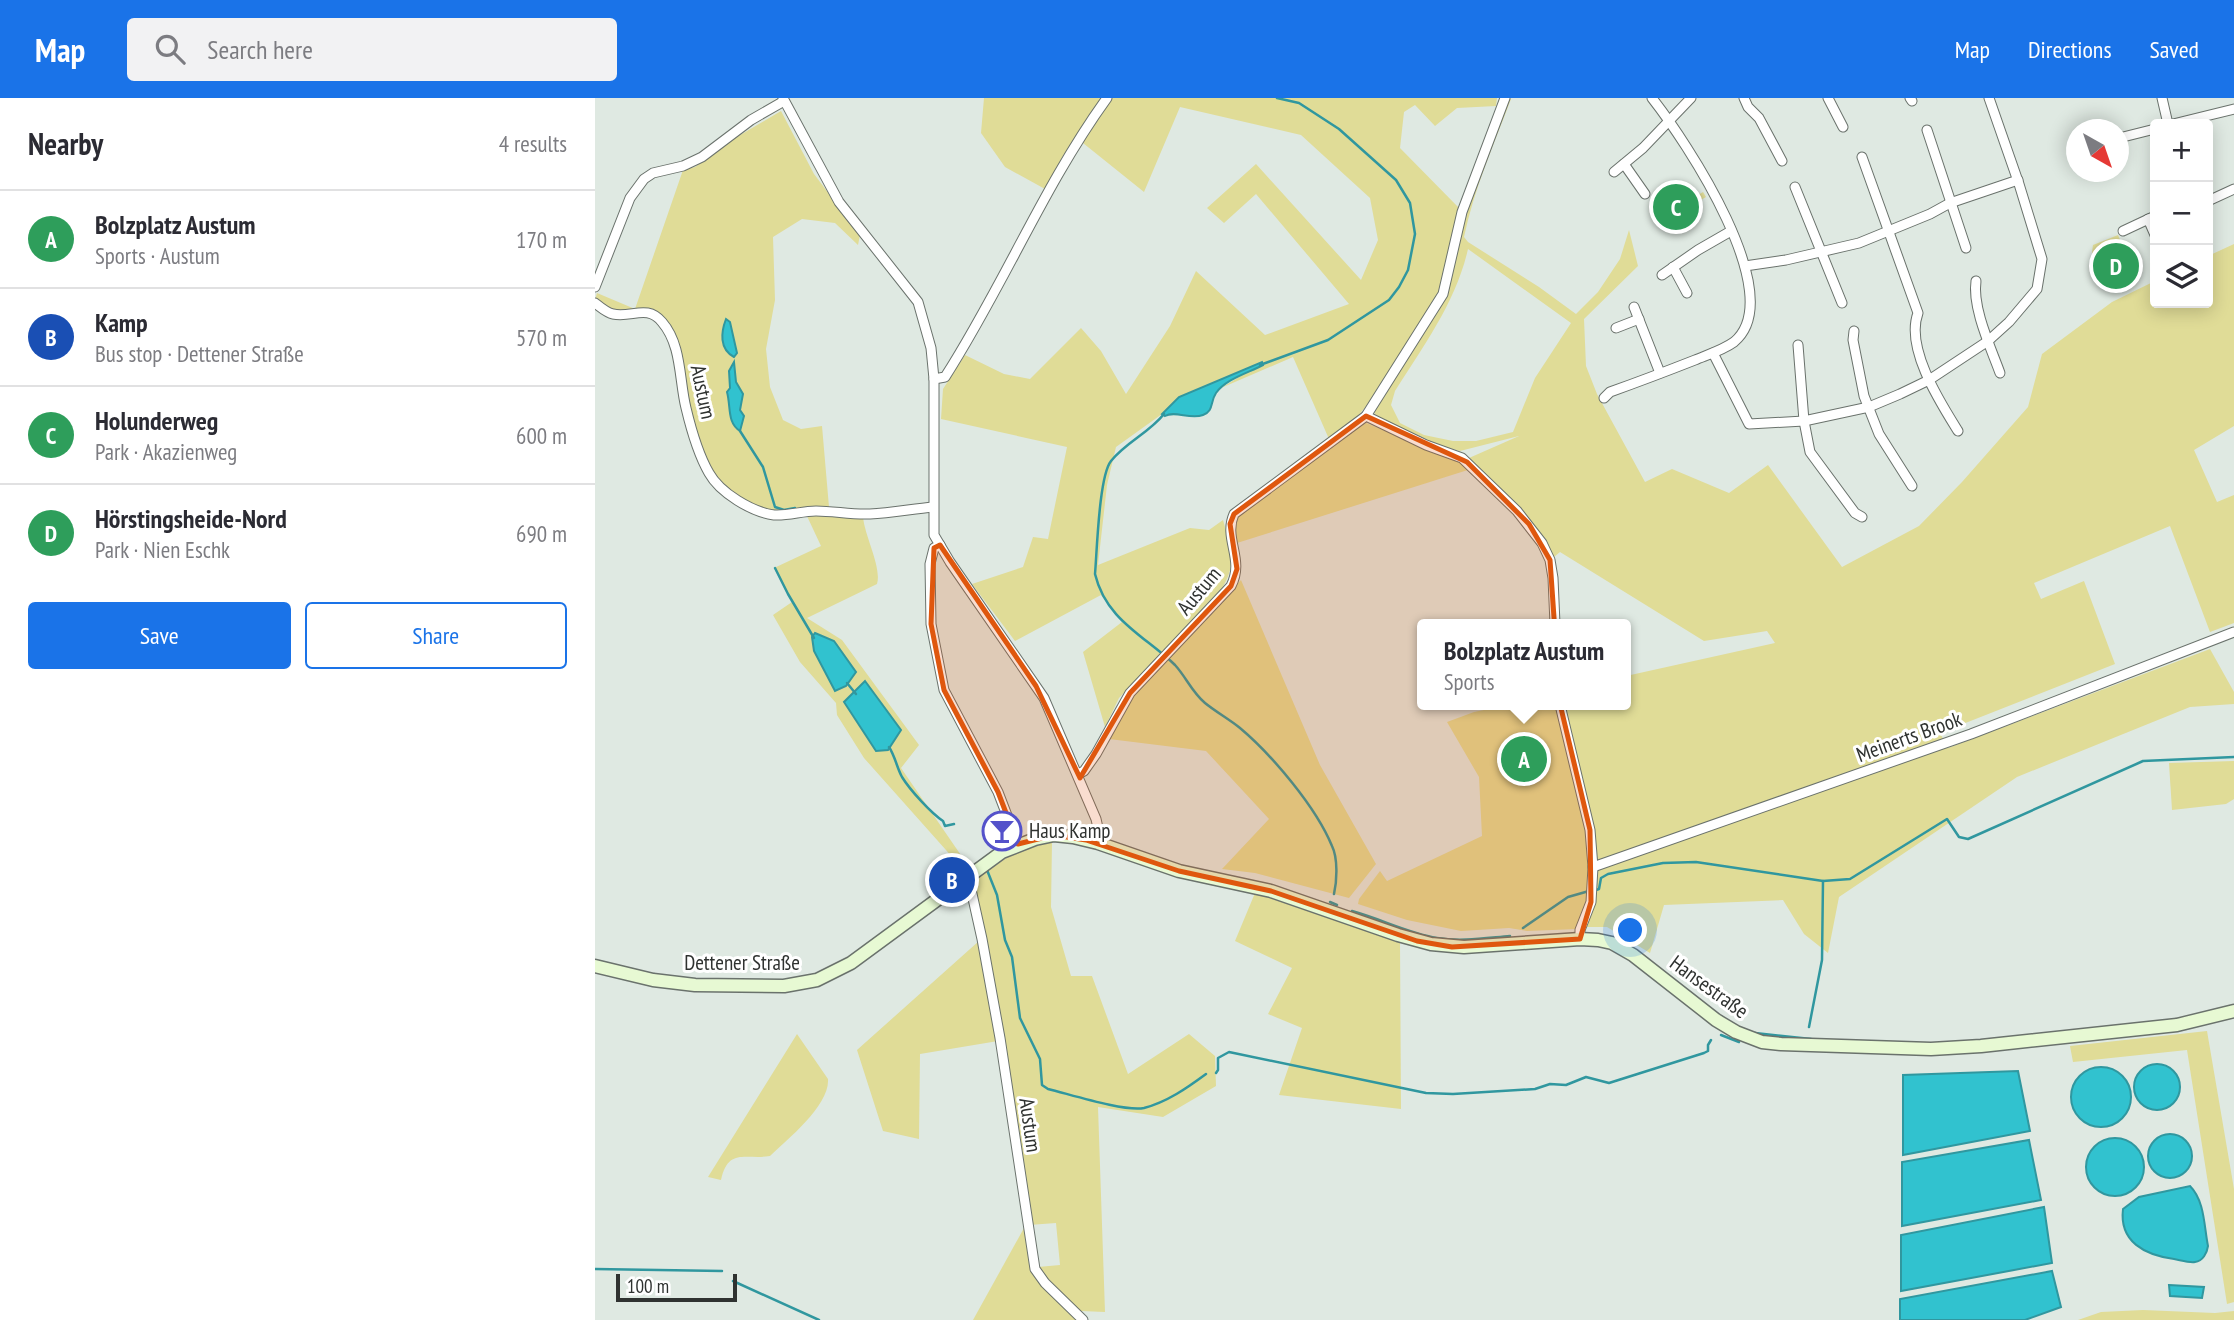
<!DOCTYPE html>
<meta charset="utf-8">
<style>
body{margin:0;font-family:"PT Sans Narrow",sans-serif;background:#f2f2f3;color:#2b2b33}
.controls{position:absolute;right:21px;top:21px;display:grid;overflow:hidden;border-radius:7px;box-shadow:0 4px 18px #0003}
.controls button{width:63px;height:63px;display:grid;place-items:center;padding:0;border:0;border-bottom:2px solid #e1e1e2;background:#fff;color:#2b2b33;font:35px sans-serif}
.compass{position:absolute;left:1471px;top:21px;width:63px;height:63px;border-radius:50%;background:#fff;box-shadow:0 4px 18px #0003;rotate:140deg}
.scale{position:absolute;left:21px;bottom:18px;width:121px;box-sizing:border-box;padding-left:7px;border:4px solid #2f3230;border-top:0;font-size:19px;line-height:24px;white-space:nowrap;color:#2f3230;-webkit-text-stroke:5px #fff;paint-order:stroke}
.you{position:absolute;left:1036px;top:833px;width:24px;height:24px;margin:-18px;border:5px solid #fff;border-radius:50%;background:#1a73e8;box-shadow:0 0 0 10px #1a73e833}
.badge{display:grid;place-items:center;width:46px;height:46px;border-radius:50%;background:#1a73e8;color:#fff;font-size:23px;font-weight:700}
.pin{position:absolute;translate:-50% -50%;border:4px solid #fff;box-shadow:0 2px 7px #0006}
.popup{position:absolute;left:822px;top:521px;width:214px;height:91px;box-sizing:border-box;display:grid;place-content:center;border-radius:7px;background:#fff;filter:drop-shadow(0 2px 5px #0005);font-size:23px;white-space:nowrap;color:#7c7c81}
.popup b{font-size:26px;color:#2b2b33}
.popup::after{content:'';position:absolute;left:50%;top:100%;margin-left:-14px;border:14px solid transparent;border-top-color:#fff}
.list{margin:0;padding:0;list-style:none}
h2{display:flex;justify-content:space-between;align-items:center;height:91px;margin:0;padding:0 28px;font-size:30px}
h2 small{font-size:23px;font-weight:400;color:#7c7c81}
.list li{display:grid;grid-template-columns:46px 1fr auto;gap:21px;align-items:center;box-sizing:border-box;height:98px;padding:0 28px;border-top:2px solid #e1e1e2}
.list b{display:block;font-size:26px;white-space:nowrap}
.list p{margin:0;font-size:23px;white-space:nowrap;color:#7c7c81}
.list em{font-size:23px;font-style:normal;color:#7c7c81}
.actions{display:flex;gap:14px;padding:21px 28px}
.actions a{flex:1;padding:16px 0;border:2px solid #1a73e8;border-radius:7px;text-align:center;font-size:24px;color:#1a73e8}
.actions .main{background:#1a73e8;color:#fff}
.icon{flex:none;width:38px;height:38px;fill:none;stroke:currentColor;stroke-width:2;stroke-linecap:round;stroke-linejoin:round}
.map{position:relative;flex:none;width:1639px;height:1222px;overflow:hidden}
header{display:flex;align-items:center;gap:42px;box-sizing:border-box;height:98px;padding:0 35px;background:#1a73e8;color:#fff}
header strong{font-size:33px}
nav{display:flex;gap:38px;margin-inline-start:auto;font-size:24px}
.search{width:490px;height:63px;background:#f2f2f3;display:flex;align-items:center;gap:18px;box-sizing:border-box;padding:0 24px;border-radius:7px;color:#7c7c81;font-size:26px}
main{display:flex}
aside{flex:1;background:#fff}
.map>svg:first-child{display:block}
.green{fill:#e0dc97;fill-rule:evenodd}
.water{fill:#31c2cf;stroke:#30979f;stroke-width:2}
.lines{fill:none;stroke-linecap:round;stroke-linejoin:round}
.stream{stroke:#30979f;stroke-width:2.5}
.street-casing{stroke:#6a726c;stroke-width:11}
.secondary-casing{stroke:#6a726c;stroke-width:15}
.street{stroke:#fff;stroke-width:9}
.secondary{stroke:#e7f9d3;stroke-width:12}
.marked{fill:#df570e;fill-opacity:0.2;stroke:#df570e;stroke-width:5;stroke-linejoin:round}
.labels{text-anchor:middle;stroke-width:6;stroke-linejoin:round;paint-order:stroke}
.street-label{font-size:21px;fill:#2f3230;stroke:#fff}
.poi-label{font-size:21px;fill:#2f3230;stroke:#fff;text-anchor:start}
</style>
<header>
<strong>Map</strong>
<div class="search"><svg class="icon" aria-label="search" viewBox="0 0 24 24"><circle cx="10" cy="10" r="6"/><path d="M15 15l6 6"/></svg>Search here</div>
<nav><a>Map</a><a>Directions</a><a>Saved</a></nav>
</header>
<main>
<aside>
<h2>Nearby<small>4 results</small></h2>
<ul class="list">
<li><span class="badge" style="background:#2e9e5b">A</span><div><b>Bolzplatz Austum</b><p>Sports · Austum</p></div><em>170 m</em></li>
<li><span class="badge" style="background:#1a4fb4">B</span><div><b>Kamp</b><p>Bus stop · Dettener Straße</p></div><em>570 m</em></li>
<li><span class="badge" style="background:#2e9e5b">C</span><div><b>Holunderweg</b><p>Park · Akazienweg</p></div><em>600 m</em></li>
<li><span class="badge" style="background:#2e9e5b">D</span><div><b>Hörstingsheide-Nord</b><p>Park · Nien Eschk</p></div><em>690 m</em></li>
</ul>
<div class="actions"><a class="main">Save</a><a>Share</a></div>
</aside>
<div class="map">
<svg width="1639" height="1222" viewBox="0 0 1639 1222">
<rect width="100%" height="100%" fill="#dfe9e2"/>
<g class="green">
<path d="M389,0H902L901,8L862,10L840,28L820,7L809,14L805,50L864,110L844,195L772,307L763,318L734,341L698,259L626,290L667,265L584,299L567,316L521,349L512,387L503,467L595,430L614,432L628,422C636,451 643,465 626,492L524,600L510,629L488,554L527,524L506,497L420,543L377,486L428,469L438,439L453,441L472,349L346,321L348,291L370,257L409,276L435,281L486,230L506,253L531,296L575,228L601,173L670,237L754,206L661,96L629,125L612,110L661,66L766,182L783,142L775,100L706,37L585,9L549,94L483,41L473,59L469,56L450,91L410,69L386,35Z"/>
<path d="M913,0L916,1C899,46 879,91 869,139L873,144L944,189L981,216L1003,194L1025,161L1034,132L1043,168L989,221L991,268L1002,296L1050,384L1077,371L1134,395L1173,367L1247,469L1324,428L1367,384L1433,309L1447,256L1517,204L1560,183V205H1613V158L1639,146V328L1599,352L1622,404L1639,397V525L1615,534L1575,428L1439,485L1446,501L1489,483L1520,566L1345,635L1353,650L1615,551L1639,594V606L1595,609L1422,679L1244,799L1233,855L1209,836L1188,802L1069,807L1055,855L1012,829H989L1001,770L968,607H1030L1031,578L1180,545L1172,533L1109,543L965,454L959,459C937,416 907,394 874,360L924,338L865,353L846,348L781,318L778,312L852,198L870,119ZM873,151L976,225L940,280L918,334L881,343H858L829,337L805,325L796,307L800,293C829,247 861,204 873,151Z"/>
<polygon points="186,13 219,76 265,137 263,147 240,125 207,121 178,139 180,202 171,251 175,289 188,322 206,331 227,328 234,409 180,414 162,411 144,401 117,375 98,327 69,222 18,213 0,202 2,195 40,211 88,72 100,69 135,43"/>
<polygon points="1108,94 1111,99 1071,122 1063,112 1084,99 1088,106"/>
<polygon points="1523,137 1543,183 1522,194 1515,191 1497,154 1498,147"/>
<polygon points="769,324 865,364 876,371 642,445 637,426 642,417"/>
<path d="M211,416L268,419C270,439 287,470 282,486L212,520L247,542L324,647L306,670L372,766L367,770L269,660L242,617L241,605L205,564L178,517L197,504L179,470L226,448Z"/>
<polygon points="646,482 725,667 781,766 754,800 660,775 627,771 674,721 611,653 514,641 531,605"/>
<polygon points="913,607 961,607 993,732 995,769 994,804 983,831 932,833 914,830 866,833 812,822 763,806 764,801 785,773 792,783 887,738 884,679 852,624 879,614"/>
<polygon points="1639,663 1639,701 1631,706 1577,712 1574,665"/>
<polygon points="457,744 456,809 476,878 497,878 533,976 594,936 620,958 621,988 568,1019 503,1009 510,1214 486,1213 448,1178 443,1169 465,1167 461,1125 434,1127 390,842 379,782 420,754"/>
<polygon points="660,795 805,844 806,1011 684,997 707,930 673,916 697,870 640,843"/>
<polygon points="384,843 403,943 325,956 324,1041 288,1033 262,952"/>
<polygon points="1612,933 1639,1091 1639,1204 1632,1206 1592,952 1478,964 1475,948"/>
<path d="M202,936L233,981C235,1007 193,1041 175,1058C151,1062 133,1049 126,1082L113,1079Z"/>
<polygon points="429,1130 438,1171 485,1222 378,1222"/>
<polygon points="1548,1212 1620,1215 1639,1213 1639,1222 1483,1222 1506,1214"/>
</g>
<g class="water">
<path d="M131,221L135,224L142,255L139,259C124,251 126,234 131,221Z"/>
<path d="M139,264L141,284L148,296L145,312L149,318L145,333C132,325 136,309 132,294L135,290L134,273Z"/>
<path d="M667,264L668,267C653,275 631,281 621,295C615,304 619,313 608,317C595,322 580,312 570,318L567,316L584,299Z"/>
<polygon points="220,535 239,543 261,574 251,588 240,593 219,553 217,539"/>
<polygon points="270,583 306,632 293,652 281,653 249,604"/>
<circle cx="1562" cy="989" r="23"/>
<circle cx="1506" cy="999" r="30"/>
<polygon points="1423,973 1435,1033 1308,1057 1308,977"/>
<circle cx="1575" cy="1058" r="22"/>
<circle cx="1520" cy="1069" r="29"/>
<polygon points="1434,1042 1446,1102 1307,1128 1307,1064"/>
<path d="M1595,1088C1610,1103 1609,1129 1613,1148C1612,1155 1608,1163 1600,1164C1594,1165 1585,1162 1579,1161C1550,1157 1524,1144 1528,1111L1544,1099Z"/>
<polygon points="1449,1109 1457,1165 1306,1193 1306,1137"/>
<polygon points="1457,1173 1466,1209 1430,1222 1305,1222 1305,1201"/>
<polygon points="1574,1187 1609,1189 1607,1200 1575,1198"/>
</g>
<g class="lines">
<g class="stream">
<polyline points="665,267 733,242 794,202 804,189 813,172 820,136 815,105 801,82 744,31 704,5 682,0"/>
<path d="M569,316C554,335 531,344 516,363C504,378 502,453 500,476C511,522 550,538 580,567C591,579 597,594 610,605C621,614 634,621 645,630C677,657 721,709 737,748C743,760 742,783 739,796"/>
<polyline points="145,333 168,369 180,409 189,412 200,410"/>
<polyline points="180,470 193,496 219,540"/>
<polyline points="252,585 261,596"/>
<path d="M294,649C300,658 302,670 307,679C315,692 336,715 348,723L350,728L359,726"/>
<path d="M392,772L402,797L410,842L417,859L425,920L445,961L447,987L453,991C474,996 530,1014 549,1010C572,1004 592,990 611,976"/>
<polyline points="1001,792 1004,791 1006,780 1013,776 1068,765 1101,764 1228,783 1255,781 1352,721 1364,739 1373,741 1548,663 1639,659"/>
<polyline points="735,804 742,807"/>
<path d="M757,813C786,821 813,835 842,840C866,844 891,840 915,838"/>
<polyline points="928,830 973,799 994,793"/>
<polyline points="1214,929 1227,862 1228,783"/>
<polyline points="1160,935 1216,941"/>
<polyline points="1126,937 1144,944"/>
<polyline points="621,975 623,972 623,960 634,954 831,995 858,996 940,991 955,986 971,987 991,979 1014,985 1109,955 1113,953 1113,947 1116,942"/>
<polyline points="0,1171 127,1173"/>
<polyline points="138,1183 224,1222"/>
</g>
<defs>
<g id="street">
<polyline points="188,0 244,104 323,204 336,250 339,281 339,437 355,464 449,600 501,721 505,739 503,745"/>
<polyline points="1149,0 1153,9 1164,20 1187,63"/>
<polyline points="1233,0 1248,29"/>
<polyline points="1315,0 1317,3"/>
<polyline points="1567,0 1573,26"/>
<polyline points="1578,26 1639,11"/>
<polyline points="1332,32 1371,150"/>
<polyline points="1524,40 1560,31"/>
<path d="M1267,59L1323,215C1310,250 1345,304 1363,333"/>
<polyline points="1029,66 1050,96"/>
<polyline points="1019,74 1048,50 1096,0"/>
<polyline points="1200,89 1247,205"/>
<polyline points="1613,103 1639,91"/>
<polyline points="1553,121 1560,137"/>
<polyline points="1528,133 1560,118"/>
<polyline points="1150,168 1191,162 1264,145 1335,116 1355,105 1423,82"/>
<polyline points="1078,169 1092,195"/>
<polyline points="1067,177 1103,152 1136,133"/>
<path d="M1381,183C1377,210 1396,250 1405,275"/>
<polyline points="0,189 35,100 49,81 58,75 88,68 107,59 156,22 189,3"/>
<path d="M0,205C5,209 12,215 18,216C37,220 52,206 67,224C87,247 84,282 91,310C96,331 103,356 114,375C125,395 157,414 179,417C193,418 207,413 221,413C239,413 257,417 275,416C296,415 317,411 338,409"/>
<polyline points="1039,209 1065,275"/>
<polyline points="1021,230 1044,221"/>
<polyline points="1259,233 1258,242 1269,298 1284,336 1317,388"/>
<polyline points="1203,247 1209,323 1215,354 1260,415 1267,419"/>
<polyline points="1118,255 1154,326 1209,323 1274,309 1305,296 1334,282 1393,243 1414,224 1442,191 1447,161 1424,86 1394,0"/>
<path d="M339,281L350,279C408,189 449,87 512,0"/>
<path d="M1009,300L1015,294C1043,284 1072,273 1100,262C1112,257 1128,252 1139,244C1195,198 1090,42 1057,0"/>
<polyline points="771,318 831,347 867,360 922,413 947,445 955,462 958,480 960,526"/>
<polyline points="345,447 339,450 335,466 336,526 349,592 403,694 423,746"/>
<polyline points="965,607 995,732 998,769 996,804 985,832 985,841"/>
<path d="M483,676L489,673L501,656L535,595L636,488C650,461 628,441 639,416L771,318L848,196L867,114L910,0"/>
<polyline points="998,769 1376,636 1639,534"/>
<polyline points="373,778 387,841 405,940 440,1171 450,1185 488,1222"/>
</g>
<polyline id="secondary" points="0,868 58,882 100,887 189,888 222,882 256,865 407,754 440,741 459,737 478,739 503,745 584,773 676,793 803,837 836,846 869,849 985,841 1003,842 1017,845 1038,857 1121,922 1141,934 1167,944 1186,946 1336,951 1386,948 1582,927 1639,913"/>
</defs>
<use href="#street" class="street-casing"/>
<use href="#secondary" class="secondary-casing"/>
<use href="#street" class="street"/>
<use href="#secondary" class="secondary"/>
</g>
<path class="marked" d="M771,318L872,364L934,426L955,462L965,606L995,732L996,804L985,841L857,849L822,843L676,793L584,773L491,742L459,737L423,746L403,694L349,592L336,526L339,450L345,447L441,588L485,680L535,595L636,488L642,471L635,426L639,416Z"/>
<defs>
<symbol id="bar-ring" viewBox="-11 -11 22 22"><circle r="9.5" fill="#fff" stroke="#5452ca" stroke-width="1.5"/><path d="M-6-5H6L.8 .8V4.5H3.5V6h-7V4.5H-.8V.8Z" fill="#5452ca"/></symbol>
</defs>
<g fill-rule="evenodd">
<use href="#bar-ring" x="385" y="711" width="44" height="44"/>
</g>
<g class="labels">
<g class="street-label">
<text transform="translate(108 294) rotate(78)" y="7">Austum</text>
<text transform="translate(604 493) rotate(-50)" y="7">Austum</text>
<text transform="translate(1314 639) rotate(-20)" y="7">Meinerts Brook</text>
<text x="147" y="872">Dettener Straße</text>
<text transform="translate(1114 889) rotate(36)" y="7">Hansestraße</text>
<text transform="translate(435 1027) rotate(82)" y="7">Austum</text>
</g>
<g class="poi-label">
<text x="434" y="740">Haus Kamp</text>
</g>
</g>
</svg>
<div class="controls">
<button>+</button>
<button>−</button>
<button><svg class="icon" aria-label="layers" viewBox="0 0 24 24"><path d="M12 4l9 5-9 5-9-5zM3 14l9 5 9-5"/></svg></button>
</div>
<svg class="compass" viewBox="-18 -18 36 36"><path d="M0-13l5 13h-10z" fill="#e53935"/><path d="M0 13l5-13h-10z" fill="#7c7c81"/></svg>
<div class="scale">100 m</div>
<div class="you"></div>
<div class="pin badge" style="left:929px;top:661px;background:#2e9e5b">A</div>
<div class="popup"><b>Bolzplatz Austum</b>Sports</div>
<div class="pin badge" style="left:357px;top:782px;background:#1a4fb4">B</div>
<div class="pin badge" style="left:1081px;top:109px;background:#2e9e5b">C</div>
<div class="pin badge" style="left:1521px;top:168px;background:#2e9e5b">D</div>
</div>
</main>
